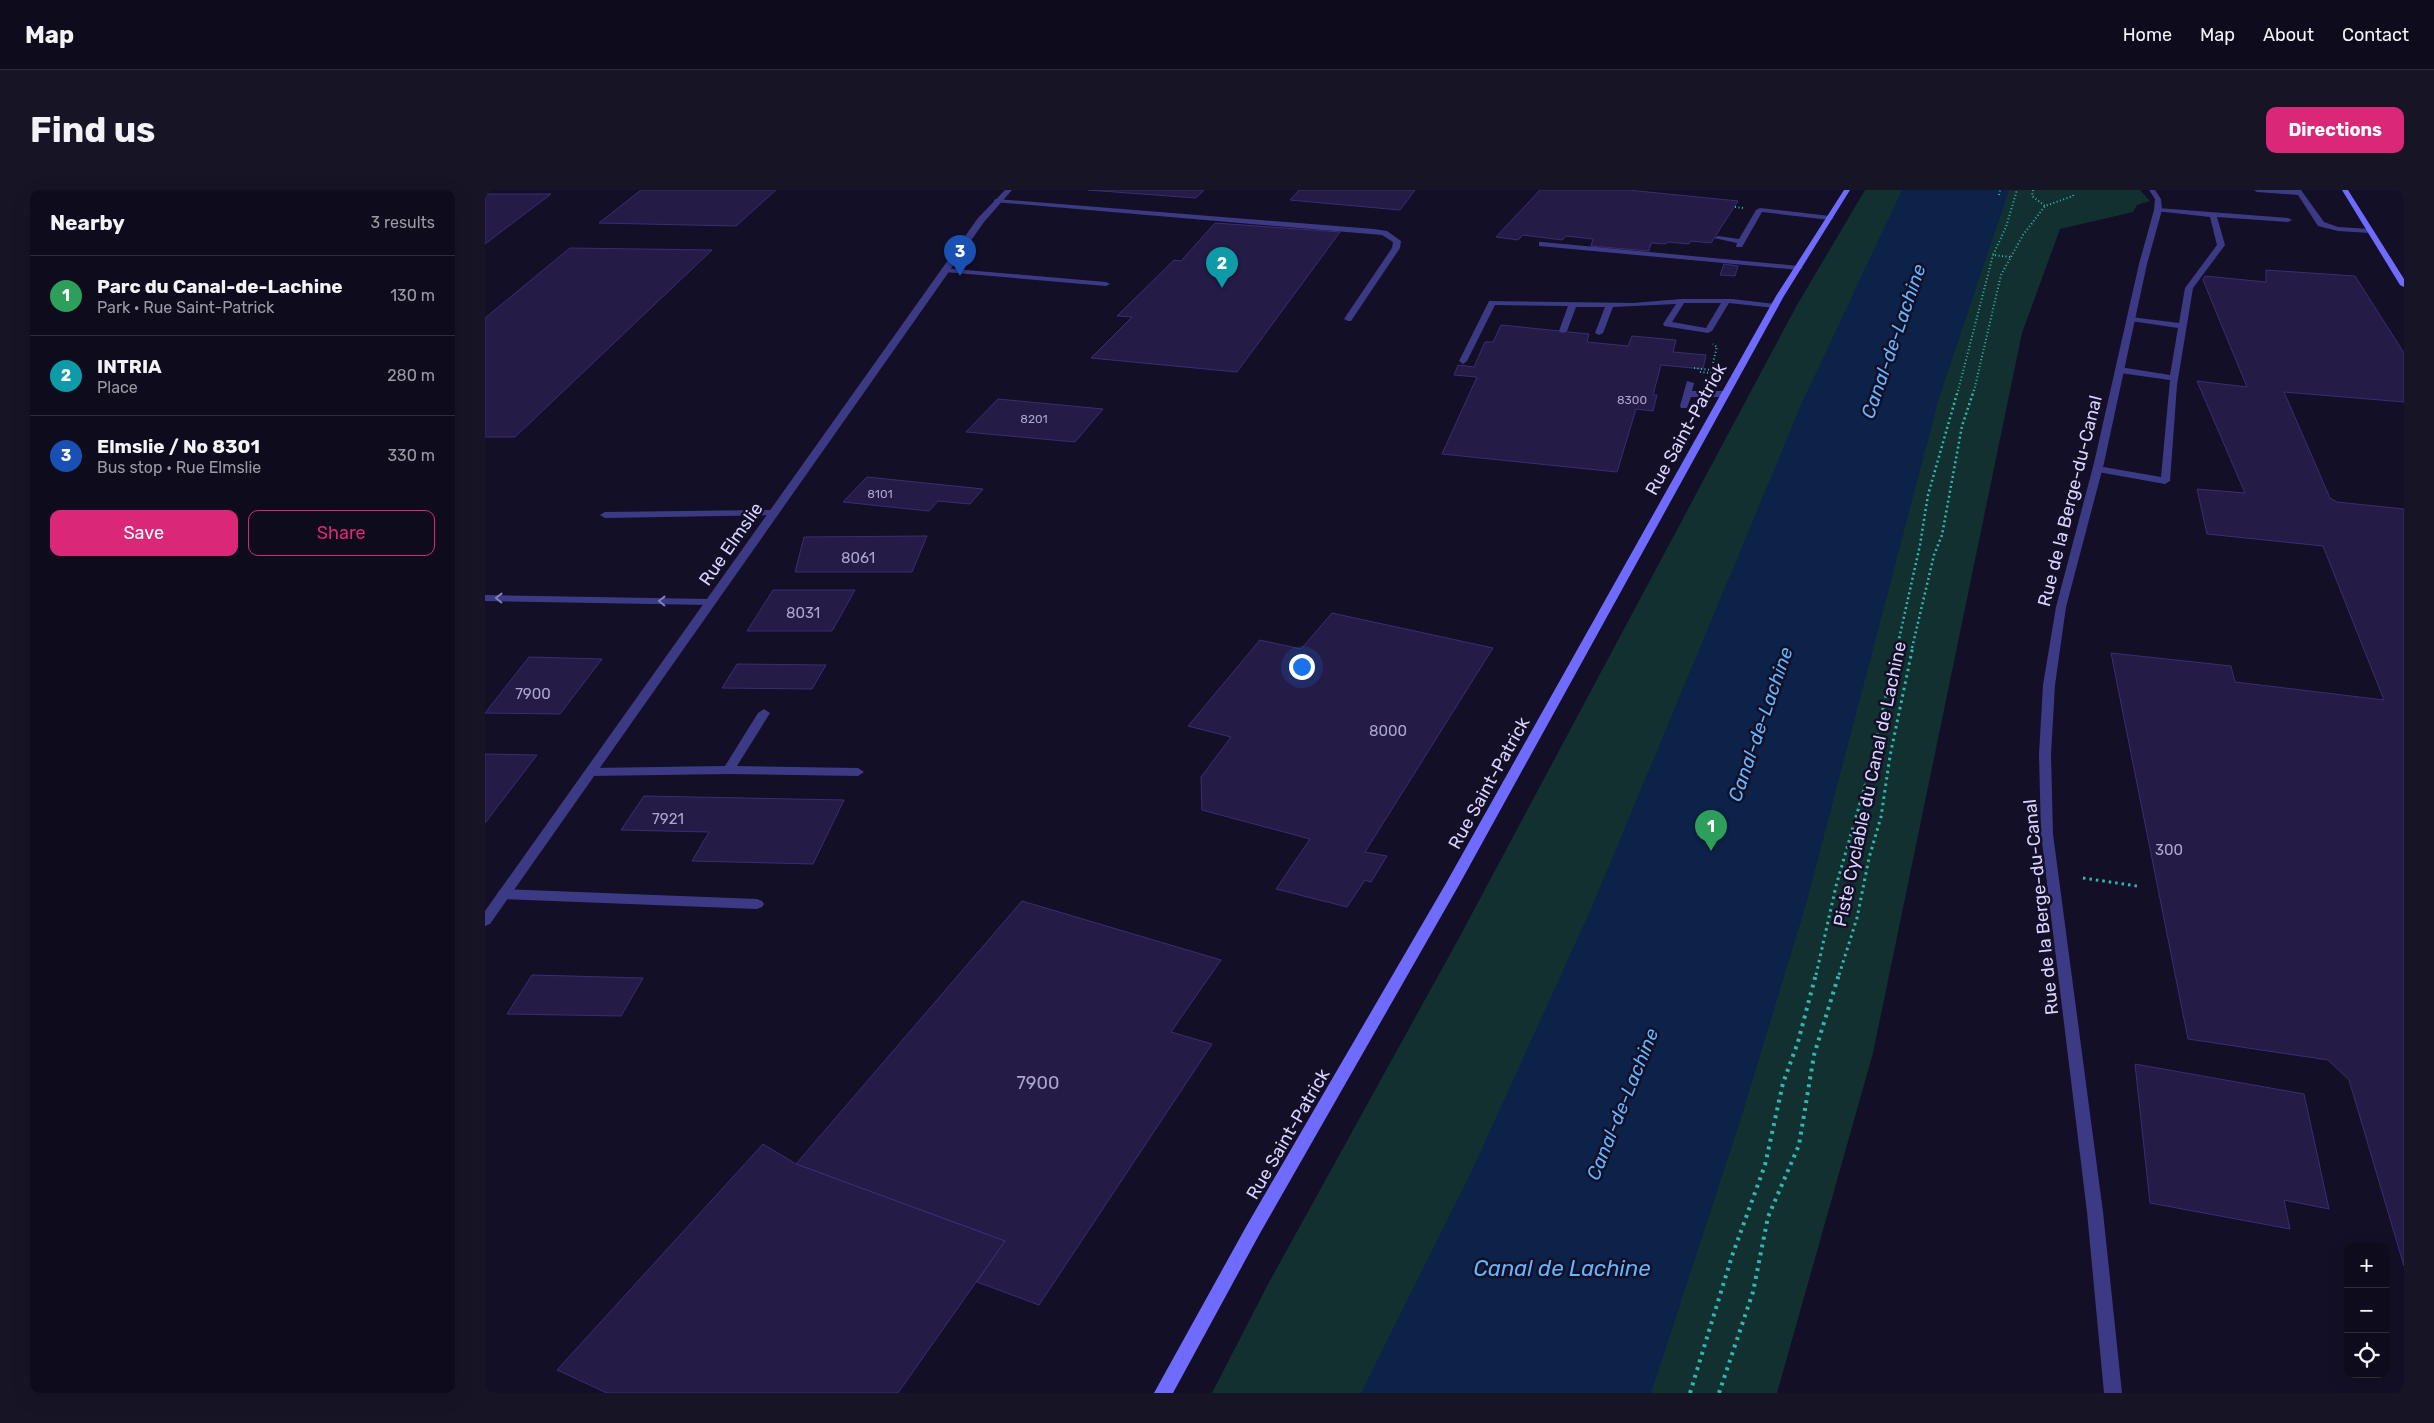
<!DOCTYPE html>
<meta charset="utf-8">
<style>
body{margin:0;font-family:Rubik,sans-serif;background:#171425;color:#f1f3f6}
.controls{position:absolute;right:15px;bottom:15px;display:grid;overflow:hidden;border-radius:10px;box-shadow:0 5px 20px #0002}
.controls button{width:45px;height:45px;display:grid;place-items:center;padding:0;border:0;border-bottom:1px solid #2e2b3b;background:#0e0b1c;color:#f1f3f6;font:25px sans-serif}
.you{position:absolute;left:816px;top:476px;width:18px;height:18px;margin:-12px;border:4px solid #fff;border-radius:50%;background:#1a73e8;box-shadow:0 0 0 8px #1a73e833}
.badge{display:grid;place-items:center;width:32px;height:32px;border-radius:50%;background:#db2777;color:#fff;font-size:16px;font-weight:700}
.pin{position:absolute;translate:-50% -41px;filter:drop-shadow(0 1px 2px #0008)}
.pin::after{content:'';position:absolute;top:26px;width:18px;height:15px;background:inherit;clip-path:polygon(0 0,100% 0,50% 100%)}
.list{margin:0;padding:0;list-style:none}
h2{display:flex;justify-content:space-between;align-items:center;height:65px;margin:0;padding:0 20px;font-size:21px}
h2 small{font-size:16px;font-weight:400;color:#9b9ba3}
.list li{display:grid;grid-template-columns:32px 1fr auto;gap:15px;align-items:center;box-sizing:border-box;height:80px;padding:0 20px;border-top:1px solid #2e2b3b}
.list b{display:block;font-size:19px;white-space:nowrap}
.list p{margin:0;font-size:16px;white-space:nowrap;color:#9b9ba3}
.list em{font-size:16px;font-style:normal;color:#9b9ba3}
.actions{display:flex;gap:10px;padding:15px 20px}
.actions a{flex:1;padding:11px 0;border:1px solid #db2777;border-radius:10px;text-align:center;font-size:18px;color:#db2777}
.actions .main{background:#db2777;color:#fff}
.icon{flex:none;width:28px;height:28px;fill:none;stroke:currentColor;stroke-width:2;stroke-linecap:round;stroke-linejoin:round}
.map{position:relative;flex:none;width:1919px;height:1203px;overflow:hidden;border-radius:10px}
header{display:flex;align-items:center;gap:30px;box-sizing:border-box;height:70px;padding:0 25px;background:#0e0b1c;border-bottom:1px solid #2e2b3b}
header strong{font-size:24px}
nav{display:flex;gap:28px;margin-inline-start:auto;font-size:18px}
.intro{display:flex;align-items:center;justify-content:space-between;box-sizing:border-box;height:120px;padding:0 30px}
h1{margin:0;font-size:35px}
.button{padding:12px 22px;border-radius:10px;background:#db2777;color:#fff;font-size:18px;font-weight:700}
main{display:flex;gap:30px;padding:0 30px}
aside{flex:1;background:#0e0b1c;border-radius:10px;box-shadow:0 5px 20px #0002}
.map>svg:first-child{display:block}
.green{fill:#12302f}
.water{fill:#0c2248}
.building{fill:#241b47;stroke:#3b2d73}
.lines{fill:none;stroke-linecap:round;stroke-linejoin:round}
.path-far3{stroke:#2fb8b0;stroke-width:2;stroke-dasharray:1 2.5;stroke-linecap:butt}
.path-far2{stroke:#2fb8b0;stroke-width:2.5;stroke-dasharray:2 3;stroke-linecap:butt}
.path-far1{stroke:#2fb8b0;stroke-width:3;stroke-dasharray:2.5 4;stroke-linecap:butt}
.path{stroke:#2fb8b0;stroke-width:4;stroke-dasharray:3 5;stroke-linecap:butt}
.lane{fill:#3d3a85;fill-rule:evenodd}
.street{fill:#3d3a85;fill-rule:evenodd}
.secondary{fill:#6f6bff;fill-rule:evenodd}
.oneway{stroke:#837fbc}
.labels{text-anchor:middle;stroke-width:5;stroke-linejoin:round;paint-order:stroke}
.far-number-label{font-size:12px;fill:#aca6d1}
.number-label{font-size:15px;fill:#aca6d1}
.street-label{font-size:18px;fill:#d9d4ff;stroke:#130f26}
.near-number-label{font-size:18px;fill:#aca6d1}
.water-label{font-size:19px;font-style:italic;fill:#62b6ff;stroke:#130f26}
.near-water-label{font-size:22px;font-style:italic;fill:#62b6ff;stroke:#130f26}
</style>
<header>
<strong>Map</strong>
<nav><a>Home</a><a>Map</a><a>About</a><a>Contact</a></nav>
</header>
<div class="intro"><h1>Find us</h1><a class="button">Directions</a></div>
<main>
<aside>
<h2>Nearby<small>3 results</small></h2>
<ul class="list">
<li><span class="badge" style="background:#2e9e5b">1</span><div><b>Parc du Canal-de-Lachine</b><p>Park · Rue Saint-Patrick</p></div><em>130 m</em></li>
<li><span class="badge" style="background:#0f9aa8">2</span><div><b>INTRIA</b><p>Place</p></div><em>280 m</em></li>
<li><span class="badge" style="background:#1a4fb4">3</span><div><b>Elmslie / No 8301</b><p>Bus stop · Rue Elmslie</p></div><em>330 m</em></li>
</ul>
<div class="actions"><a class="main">Save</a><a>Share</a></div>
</aside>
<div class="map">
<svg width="1919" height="1203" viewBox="0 0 1919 1203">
<rect width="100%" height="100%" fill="#130f26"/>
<polygon class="green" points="1380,0 1655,0 1665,11 1652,15 1648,22 1575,39 1537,143 1388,863 1292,1203 727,1203 782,1096 974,748 1312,115"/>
<polygon class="water" points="1417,0 1524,0 1454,208 1321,714 1256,928 1166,1203 876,1203 988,978 1106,719 1316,215"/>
<g class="building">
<polygon points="156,0 291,0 251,36 114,33"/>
<polygon points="603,0 719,0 711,8"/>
<polygon points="814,0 930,0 915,20 805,10"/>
<polygon points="1055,0 1143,0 1253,11 1226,53 1206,51 1204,54 1183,52 1181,54 1166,53 1164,61 1106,56 1108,49 1081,46 1077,50 1038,45 1033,50 1011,47"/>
<polygon points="0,4 66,4 0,54"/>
<polygon points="730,33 855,42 752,182 606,168 647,127 632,126 689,70 696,71"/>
<polygon points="85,58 227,60 30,247 0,247 0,128"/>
<polygon points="1239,74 1253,76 1250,86 1235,85"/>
<polygon points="1781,80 1870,86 1919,163 1919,212 1799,202 1845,308 1852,312 1919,319 1919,1076 1864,890 1843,870 1703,849 1626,463 1746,476 1750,492 1899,510 1838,356 1722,344 1712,299 1760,303 1712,191 1762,197 1718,90 1720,86 1781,92"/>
<polygon points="1016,135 1104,144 1102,152 1143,156 1147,146 1191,150 1188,162 1221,165 1218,179 1176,175 1168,205 1172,205 1168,221 1151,219 1132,282 957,264 992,187 969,185 973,175 989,177 1000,152 1008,152"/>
<polygon points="513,209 618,219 590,252 481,242"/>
<polygon points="382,287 498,299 485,314 453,311 444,321 358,312"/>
<polygon points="442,346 427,382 310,382 319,347"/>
<polygon points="288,400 370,400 347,441 262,441"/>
<polygon points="847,423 1008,458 880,662 902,666 886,692 880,690 862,717 791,699 825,649 717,620 716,587 746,547 703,536 775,450 816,459"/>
<polygon points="44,467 117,469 75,524 0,523"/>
<polygon points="252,474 341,475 327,499 237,498"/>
<polygon points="0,564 52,565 0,633"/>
<polygon points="159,606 359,610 328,674 207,671 224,642 136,640"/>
<polygon points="537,711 736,770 686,842 727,854 554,1115 492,1092 520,1051 311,974"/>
<polygon points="47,785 158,788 136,826 22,824"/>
<polygon points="1650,874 1819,904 1844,1019 1799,1010 1805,1039 1665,1013"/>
<polygon points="278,954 311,974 520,1051 413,1203 122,1203 72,1180"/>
</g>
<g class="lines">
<g class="path-far3">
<polyline points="1548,0 1547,6 1560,16"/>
<polyline points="1514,5 1515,0"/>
<polyline points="1250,17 1259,18"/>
<polyline points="1525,67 1508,65 1521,37 1532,0"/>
<polyline points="1209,178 1226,180 1232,157 1228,154"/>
<polyline points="1215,182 1226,183 1226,180"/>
<polyline points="1473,201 1508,65"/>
<polyline points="1489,201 1516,85 1538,45 1560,16 1588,6 1589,3"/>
</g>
<g class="path-far2">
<polyline points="1412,458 1435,355 1443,305 1473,200"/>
<polyline points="1427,458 1449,365 1457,345 1477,236 1489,200"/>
</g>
<g class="path-far1">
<polyline points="1598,688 1652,696"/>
<polyline points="1331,785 1351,696 1384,582 1412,456"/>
<polyline points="1354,785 1372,728 1384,668 1396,627 1405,566 1428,456"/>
</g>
<g class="path">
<polyline points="1205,1203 1247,1066 1280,975 1298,893 1313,852 1331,784"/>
<polyline points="1234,1203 1268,1102 1283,1027 1314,955 1329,865 1354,784"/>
</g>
<g class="lane">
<polygon points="1769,0 1816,0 1839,32 1853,37 1885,39 1889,41 1885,43 1853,41 1833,36 1813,5 1772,2"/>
<polygon points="511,9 889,39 902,41 916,51 915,58 866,131 863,131 859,129 907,58 908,52 897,45 509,12 509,10"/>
<polygon points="1275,18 1345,26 1349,28 1345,30 1277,22 1257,57 1251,57 1252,53 1229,48 1233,46 1254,49 1271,20"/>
<polygon points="1673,18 1803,28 1807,30 1803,32 1732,27 1740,55 1708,98 1692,195 1685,291 1680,294 1613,282 1608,279 1613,276 1676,287 1685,190 1635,183 1631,180 1635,177 1685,185 1693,138 1646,131 1642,129 1646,127 1694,133 1700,98 1732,55 1725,27 1671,21 1671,19"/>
<polygon points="1057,52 1314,76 1318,78 1314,80 1054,56 1054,52"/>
<polygon points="457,78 621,92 625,94 621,96 460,82 457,82"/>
<path d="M1196,109H1247L1290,114L1294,116L1290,118L1244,113L1227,141L1223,143L1179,136L1178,134L1191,114L1128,117L1118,143L1114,145L1110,143L1120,117H1091L1082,141L1078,143L1074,141L1083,116L1010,115L982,171L978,174L974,171L1004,111L1148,113ZM1199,113H1236L1221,138L1187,132Z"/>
<polygon points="1202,191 1209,193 1207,201 1241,201 1245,204 1241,207 1206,207 1202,218 1196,218 1195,216"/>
<polygon points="288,320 293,323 291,325 120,328 115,325 120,322"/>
<polygon points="0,405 225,409 230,412 225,415 0,411"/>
<polygon points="279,519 285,523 252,576 373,578 379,582 373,586 244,584 105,586 99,582 105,578 240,576 273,523"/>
<polygon points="19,699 272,709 277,711 279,714 277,717 272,719 19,709 14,707 12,704 14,701"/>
</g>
<g class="street">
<polygon points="520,0 527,0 499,32 5,734 0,736 0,721 493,28"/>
<polygon points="1664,0 1670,0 1676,9 1677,20 1662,74 1619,273 1581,417 1570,495 1566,564 1568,644 1618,1022 1637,1203 1619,1203 1602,1022 1556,644 1554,564 1558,495 1571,417 1609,273 1654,74 1669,20 1670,9"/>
</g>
<g class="secondary">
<polygon points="1359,0 1365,0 1299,106 974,695 774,1045 688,1203 669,1203 762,1035 960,695 1291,106"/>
<polygon points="1857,0 1863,0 1919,89 1919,97 1915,95"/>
</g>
</g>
<defs><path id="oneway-chevron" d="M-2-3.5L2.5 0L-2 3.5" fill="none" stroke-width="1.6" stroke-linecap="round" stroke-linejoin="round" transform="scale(1.25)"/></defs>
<g class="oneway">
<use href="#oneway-chevron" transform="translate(14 408) rotate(-179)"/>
<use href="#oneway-chevron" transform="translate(177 411) rotate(-179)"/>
</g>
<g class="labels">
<g class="far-number-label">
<text x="1147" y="214">8300</text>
<text x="549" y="233">8201</text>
<text x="395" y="308">8101</text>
</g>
<g class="number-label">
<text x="373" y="373">8061</text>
<text x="318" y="428">8031</text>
<text x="48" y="509">7900</text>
<text x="903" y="546">8000</text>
<text x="183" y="634">7921</text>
<text x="1684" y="665">300</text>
</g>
<g class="street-label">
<text transform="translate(1201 239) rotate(-61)" y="6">Rue Saint-Patrick</text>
<text transform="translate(1585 311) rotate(-76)" y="6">Rue de la Berge-du-Canal</text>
<text transform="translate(246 354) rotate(-55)" y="6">Rue Elmslie</text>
<text transform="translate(1004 593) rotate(-61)" y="6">Rue Saint-Patrick</text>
<text transform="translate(1385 594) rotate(-78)" y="6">Piste Cyclable du Canal de Lachine</text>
<text transform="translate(1556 717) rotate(-96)" y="6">Rue de la Berge-du-Canal</text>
<text transform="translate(803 944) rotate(-60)" y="6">Rue Saint-Patrick</text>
</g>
<g class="near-number-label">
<text x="553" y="899">7900</text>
</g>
<g class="water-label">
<text transform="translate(1408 151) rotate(-71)" y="7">Canal-de-Lachine</text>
<text transform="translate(1275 534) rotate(-71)" y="7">Canal-de-Lachine</text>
<text transform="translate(1137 914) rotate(-68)" y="7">Canal-de-Lachine</text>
</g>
<g class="near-water-label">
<text x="1077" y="1086">Canal de Lachine</text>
</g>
</g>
</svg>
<div class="controls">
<button>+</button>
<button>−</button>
<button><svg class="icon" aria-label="locate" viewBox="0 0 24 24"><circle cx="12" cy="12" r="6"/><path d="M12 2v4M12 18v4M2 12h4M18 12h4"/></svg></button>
</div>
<div class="you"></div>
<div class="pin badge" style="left:1226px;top:661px;background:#2e9e5b">1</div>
<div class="pin badge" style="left:737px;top:98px;background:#0f9aa8">2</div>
<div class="pin badge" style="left:475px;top:86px;background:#1a4fb4">3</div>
</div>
</main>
